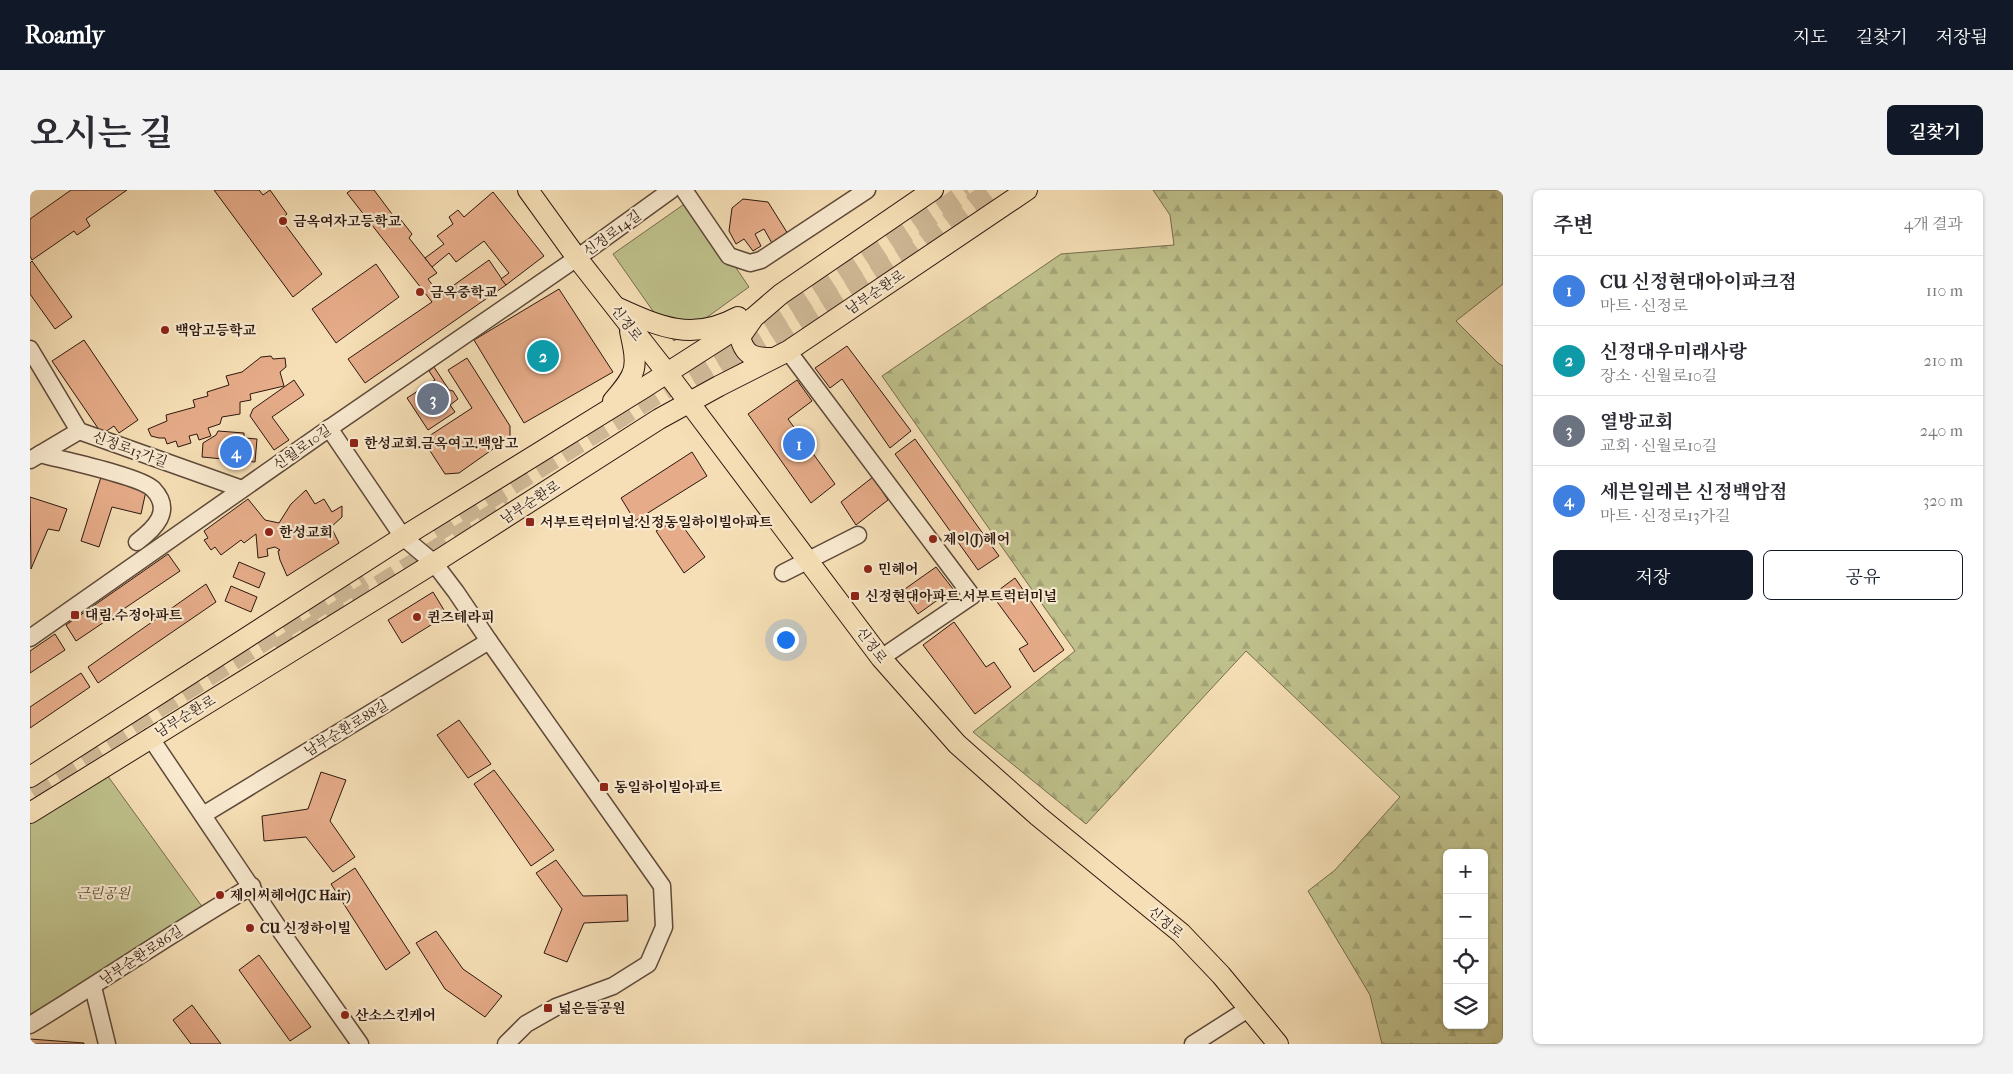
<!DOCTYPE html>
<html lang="ko">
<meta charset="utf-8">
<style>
body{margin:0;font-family:"IM FELL French Canon","Noto Serif KR",serif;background:#f2f2f3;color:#2b2b33}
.controls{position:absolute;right:15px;bottom:15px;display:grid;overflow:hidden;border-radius:8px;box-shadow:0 1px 4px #0004}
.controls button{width:45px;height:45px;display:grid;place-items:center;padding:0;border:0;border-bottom:1px solid #e1e1e2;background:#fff;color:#2b2b33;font:25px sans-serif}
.you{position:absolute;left:755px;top:449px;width:18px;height:18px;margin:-12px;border:4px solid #fff;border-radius:50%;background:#1a73e8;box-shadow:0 0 0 8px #1a73e833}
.badge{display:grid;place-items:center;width:32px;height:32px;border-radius:50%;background:#111827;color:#fff;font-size:16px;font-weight:700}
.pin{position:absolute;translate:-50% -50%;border:2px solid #fff;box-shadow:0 1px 5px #0006}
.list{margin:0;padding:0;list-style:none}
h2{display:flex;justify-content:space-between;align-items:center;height:65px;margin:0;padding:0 20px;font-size:21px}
h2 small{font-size:16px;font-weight:400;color:#7c7c81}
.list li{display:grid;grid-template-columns:32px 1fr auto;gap:15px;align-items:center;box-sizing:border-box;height:70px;padding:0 20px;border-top:1px solid #e1e1e2}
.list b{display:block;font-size:19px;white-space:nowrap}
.list p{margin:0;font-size:16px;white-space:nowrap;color:#7c7c81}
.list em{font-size:16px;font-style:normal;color:#7c7c81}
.actions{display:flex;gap:10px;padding:15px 20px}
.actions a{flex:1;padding:11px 0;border:1px solid #111827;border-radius:8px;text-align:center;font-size:18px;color:#111827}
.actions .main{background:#111827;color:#fff}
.icon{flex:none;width:28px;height:28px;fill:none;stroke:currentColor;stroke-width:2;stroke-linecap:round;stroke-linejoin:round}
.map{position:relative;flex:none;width:1473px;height:854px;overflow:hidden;border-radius:8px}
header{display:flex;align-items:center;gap:30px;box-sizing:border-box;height:70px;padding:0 25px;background:#111827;color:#fff}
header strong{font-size:24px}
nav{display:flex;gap:28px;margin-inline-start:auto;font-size:18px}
.intro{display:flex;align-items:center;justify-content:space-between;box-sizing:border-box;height:120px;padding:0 30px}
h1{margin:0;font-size:35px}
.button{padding:12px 22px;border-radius:8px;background:#111827;color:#fff;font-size:18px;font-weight:700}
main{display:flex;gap:30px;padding:0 30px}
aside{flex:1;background:#fff;border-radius:8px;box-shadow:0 1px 4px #0004}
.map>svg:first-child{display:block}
.forest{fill:url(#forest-firs);stroke:#766c4e;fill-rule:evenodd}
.green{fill:#bfc18c;stroke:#766c4e}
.building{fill:#e6ac89;stroke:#2c170f}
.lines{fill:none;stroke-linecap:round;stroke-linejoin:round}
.major-tunnel{stroke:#ceb795;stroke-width:20;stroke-dasharray:20 10;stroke-linecap:butt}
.minor-casing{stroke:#5e4939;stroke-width:19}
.major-casing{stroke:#2c170f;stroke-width:22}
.minor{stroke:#f9ead0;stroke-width:16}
.major{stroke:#f6dfb6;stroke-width:20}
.poi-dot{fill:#8f2418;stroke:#f9ead0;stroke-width:2}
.labels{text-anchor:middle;stroke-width:4.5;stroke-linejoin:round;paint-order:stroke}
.poi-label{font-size:14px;font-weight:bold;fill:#2c170f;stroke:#f9ead0;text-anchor:start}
.street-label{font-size:14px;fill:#2c170f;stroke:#f9ead0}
.park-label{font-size:14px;font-style:italic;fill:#584a34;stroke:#f9ead0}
</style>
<header>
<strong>Roamly</strong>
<nav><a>지도</a><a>길찾기</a><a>저장됨</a></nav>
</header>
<div class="intro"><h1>오시는 길</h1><a class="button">길찾기</a></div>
<main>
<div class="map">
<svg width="1473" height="854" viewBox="0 0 1473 854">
<defs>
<pattern id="forest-firs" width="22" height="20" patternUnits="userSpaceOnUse" patternTransform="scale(1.25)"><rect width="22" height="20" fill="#bfc18c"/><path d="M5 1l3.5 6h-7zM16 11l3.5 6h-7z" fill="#a4a578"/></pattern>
</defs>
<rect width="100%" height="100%" fill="#f6dfb6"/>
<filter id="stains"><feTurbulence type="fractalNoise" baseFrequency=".004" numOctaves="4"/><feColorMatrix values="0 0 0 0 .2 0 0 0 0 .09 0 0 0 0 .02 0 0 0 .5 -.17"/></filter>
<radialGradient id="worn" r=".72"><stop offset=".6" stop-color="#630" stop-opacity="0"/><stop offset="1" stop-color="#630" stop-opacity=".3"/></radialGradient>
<path class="forest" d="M1123,0H1473V94L1426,131L1468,173L1473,176V854H1352L1340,805L1278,701L1305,680L1370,607L1216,461L1056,634L943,542L1045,461L852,186L1031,64L1144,55L1140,25ZM1417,663H1454V835H1417Z"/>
<g class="green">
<polygon points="660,10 719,97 644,151 583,64"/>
<polygon points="72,578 176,722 0,835 0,623"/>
</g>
<g class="building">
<polygon points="41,0 97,0 56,29 60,36 47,45 44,41 2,70 0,66 0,29"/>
<polygon points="184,0 229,0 233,5 240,0 257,24 251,29 292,84 263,107"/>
<polygon points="321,0 344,0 368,32 371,30 382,44 379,48 407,83 398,89 410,105 459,70 476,95 335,193 318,169 402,112 317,3"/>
<polygon points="463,2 514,66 476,95 471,89 479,83 454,51 426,72 419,63 402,77 395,68 414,54 407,46 423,34 419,27 428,20 434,27"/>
<polygon points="713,9 738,12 758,44 743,55 734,39 725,44 731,56 723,61 714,49 706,54 699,41 702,18"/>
<polygon points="2,71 42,127 25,139 0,104 0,73"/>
<polygon points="346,74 369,107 306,153 282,119"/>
<polygon points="529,99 583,182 494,233 444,150"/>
<polygon points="54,150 108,230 89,243 84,236 72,244 22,171"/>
<polygon points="817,156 881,241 860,258 812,189 800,198 785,178"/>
<polygon points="241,166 243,169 255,168 256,177 250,182 254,196 220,204 221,210 210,212 210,224 192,227 190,234 178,238 181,246 169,250 167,244 159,246 161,253 148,257 146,251 137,254 135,248 129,248 121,246 118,239 137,231 136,225 165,217 163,210 178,206 177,202 199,195 196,186 212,182 231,167"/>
<polygon points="437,168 480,236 480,247 429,283 415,284 393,250 442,218 418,180"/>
<polygon points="404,177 419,200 423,201 428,209 420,215 425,222 398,240 377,208 405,190 399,181"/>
<polygon points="264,190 274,205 242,227 259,250 244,260 220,226 223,219"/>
<polygon points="767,190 782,211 758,229 805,294 781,313 718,224"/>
<polygon points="188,241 214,243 214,248 227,249 225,272 172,267 173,253 186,245"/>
<polygon points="885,249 969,366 948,380 865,264"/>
<polygon points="662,262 677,286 605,331 591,308"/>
<polygon points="71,287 116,301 111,324 82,317 69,357 51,351"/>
<polygon points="843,287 858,310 826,335 811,312"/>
<polygon points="276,300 285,314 294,309 302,322 312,316 312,327 301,337 309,353 257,386 250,370 248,361 250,360 245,357 237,359 238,366 228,368 226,344 214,353 211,350 191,365 185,357 181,360 174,350 178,348 174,341 218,309 235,330 249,333 261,314"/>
<polygon points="0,307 37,319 29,341 18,339 1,379"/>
<polygon points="644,331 649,331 675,367 654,383 626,341"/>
<polygon points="138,364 150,381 46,451 36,435"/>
<polygon points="209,372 235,383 229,398 203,387"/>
<polygon points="906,377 923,399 888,424 872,401"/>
<polygon points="985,388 1034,460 1004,482 989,459 998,454 962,405"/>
<polygon points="176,394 186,412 68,493 58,477"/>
<polygon points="201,396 227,407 221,422 195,411"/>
<polygon points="403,402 417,425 372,453 358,430"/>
<polygon points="924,432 956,477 964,472 981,497 945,524 893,455"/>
<polygon points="25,444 35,460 0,483 0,461"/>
<polygon points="51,483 60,497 0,538 0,517"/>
<polygon points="429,530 461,574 438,588 407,545"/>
<polygon points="464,580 524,660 501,676 444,594"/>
<polygon points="291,582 316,590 300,631 325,667 303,682 276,647 234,651 232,626 278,619"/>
<polygon points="526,670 553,706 597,705 598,731 554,733 537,772 514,763 532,719 506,683"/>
<polygon points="325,678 380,763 356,780 301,694"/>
<polygon points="406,741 433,779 472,806 455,827 415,799 386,753"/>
<polygon points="229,765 281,837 260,851 209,780"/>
<polygon points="162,815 191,854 161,854 143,830"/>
<polygon points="0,849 54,853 54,854 0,854"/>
</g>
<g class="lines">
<g class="major-tunnel">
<polyline points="668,198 875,66 961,0"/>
<path d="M405,343C584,231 765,121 938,1"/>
<polyline points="247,459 479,314"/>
<polyline points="0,599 334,388"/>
</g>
<defs>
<g id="minor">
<polyline points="654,0 699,66 720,73 731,70 837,0"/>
<polyline points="0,159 49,241 212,299"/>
<polyline points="758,161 942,406 851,468"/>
<polyline points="299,238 373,347 404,373 426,402 459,451 632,696 634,737 618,774 583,796 526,817 496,834 476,854"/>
<path d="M10,264C32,270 110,286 123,299C144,321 124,339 107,352"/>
<polyline points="0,270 49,241"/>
<polyline points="753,383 828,345"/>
<polyline points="0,448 304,235 547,68 641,0"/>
<polyline points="120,547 252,743 330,854"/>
<polyline points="173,625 459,451"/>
<polyline points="63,797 77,854"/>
<path d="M0,835C74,790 146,740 222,696"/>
<polyline points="1163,854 1218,819"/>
</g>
<g id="major">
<polyline points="498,0 547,68 637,183 851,468 927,554 1008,626 1151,743 1191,785 1248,854"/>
<path d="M586,117C630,137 662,152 708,127"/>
<path d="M722,130L710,147C715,167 725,168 743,168"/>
<path d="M583,211C608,182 608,178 600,141"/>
<polyline points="0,587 373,347 612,199 723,128 751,104 903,0"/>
<polyline points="0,623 404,373 629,229 689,196 758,161 997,0"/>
</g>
</defs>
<use href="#minor" class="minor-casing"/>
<use href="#major" class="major-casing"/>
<use href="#minor" class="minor"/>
<use href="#major" class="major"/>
</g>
<g class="poi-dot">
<circle cx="253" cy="31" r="5"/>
<circle cx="390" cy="102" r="5"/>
<circle cx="135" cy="140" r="5"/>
<rect x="319" y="248" width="10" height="10" rx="2.5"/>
<rect x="495" y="327" width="10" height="10" rx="2.5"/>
<circle cx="239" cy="342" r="5"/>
<circle cx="903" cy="349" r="5"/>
<circle cx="838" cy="379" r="5"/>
<rect x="820" y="401" width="10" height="10" rx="2.5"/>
<rect x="40" y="420" width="10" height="10" rx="2.5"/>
<circle cx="387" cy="427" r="5"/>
<rect x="569" y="592" width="10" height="10" rx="2.5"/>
<circle cx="190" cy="705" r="5"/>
<circle cx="220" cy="738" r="5"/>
<rect x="513" y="813" width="10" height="10" rx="2.5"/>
<circle cx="315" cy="825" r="5"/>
</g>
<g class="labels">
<g class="poi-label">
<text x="263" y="36">금옥여자고등학교</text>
<text x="400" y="107">금옥중학교</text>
<text x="145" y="145">백암고등학교</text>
<text x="334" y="258">한성교회.금옥여고.백암고</text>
<text x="510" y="337">서부트럭터미널.신정동일하이빌아파트</text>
<text x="249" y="347">한성교회</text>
<text x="913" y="354">제이(J)헤어</text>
<text x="848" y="384">민헤어</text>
<text x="835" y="411">신정현대아파트.서부트럭터미널</text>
<text x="55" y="430">대림.수정아파트</text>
<text x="397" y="432">퀸즈테라피</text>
<text x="584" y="602">동일하이빌아파트</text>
<text x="200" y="710">제이씨헤어(JC Hair)</text>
<text x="230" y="743">CU 신정하이빌</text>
<text x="528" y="823">넓은들공원</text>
<text x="325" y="830">산소스킨케어</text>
</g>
<g class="street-label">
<text transform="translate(582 43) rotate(-36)" y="5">신정로14길</text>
<text transform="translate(845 102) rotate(-34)" y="5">남부순환로</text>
<text transform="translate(597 133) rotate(52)" y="5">신정로</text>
<text transform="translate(272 257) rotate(-35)" y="5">신월로10길</text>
<text transform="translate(100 259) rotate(20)" y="5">신정로13가길</text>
<text transform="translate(500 312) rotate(-33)" y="5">남부순환로</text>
<text transform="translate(842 455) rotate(53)" y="5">신정로</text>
<text transform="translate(155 526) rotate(-31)" y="5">남부순환로</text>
<text transform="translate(316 538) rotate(-31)" y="5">남부순환로88길</text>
<text transform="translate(1136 732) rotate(40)" y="5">신정로</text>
<text transform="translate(111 765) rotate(-33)" y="5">남부순환로86길</text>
</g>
<g class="park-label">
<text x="73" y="708">근린공원</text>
</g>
</g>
<rect width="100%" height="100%" filter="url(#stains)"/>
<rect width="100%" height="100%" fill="url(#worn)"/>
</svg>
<div class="controls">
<button>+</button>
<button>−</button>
<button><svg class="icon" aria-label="locate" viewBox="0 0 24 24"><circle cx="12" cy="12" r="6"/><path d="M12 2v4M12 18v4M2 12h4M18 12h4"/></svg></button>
<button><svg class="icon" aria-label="layers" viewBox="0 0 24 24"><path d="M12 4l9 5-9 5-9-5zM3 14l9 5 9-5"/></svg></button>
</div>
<div class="you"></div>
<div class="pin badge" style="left:769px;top:254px;background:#3f7fe0">1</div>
<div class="pin badge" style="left:513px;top:166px;background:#0f9aa8">2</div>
<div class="pin badge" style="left:403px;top:209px;background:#6b7280">3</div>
<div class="pin badge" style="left:206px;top:262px;background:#3f7fe0">4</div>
</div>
<aside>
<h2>주변<small>4개 결과</small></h2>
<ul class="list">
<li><span class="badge" style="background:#3f7fe0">1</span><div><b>CU 신정현대아이파크점</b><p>마트 · 신정로</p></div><em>110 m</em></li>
<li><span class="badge" style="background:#0f9aa8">2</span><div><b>신정대우미래사랑</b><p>장소 · 신월로10길</p></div><em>210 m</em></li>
<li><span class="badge" style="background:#6b7280">3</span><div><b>열방교회</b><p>교회 · 신월로10길</p></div><em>240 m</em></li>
<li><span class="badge" style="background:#3f7fe0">4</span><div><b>세븐일레븐 신정백암점</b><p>마트 · 신정로13가길</p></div><em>320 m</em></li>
</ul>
<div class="actions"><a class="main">저장</a><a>공유</a></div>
</aside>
</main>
